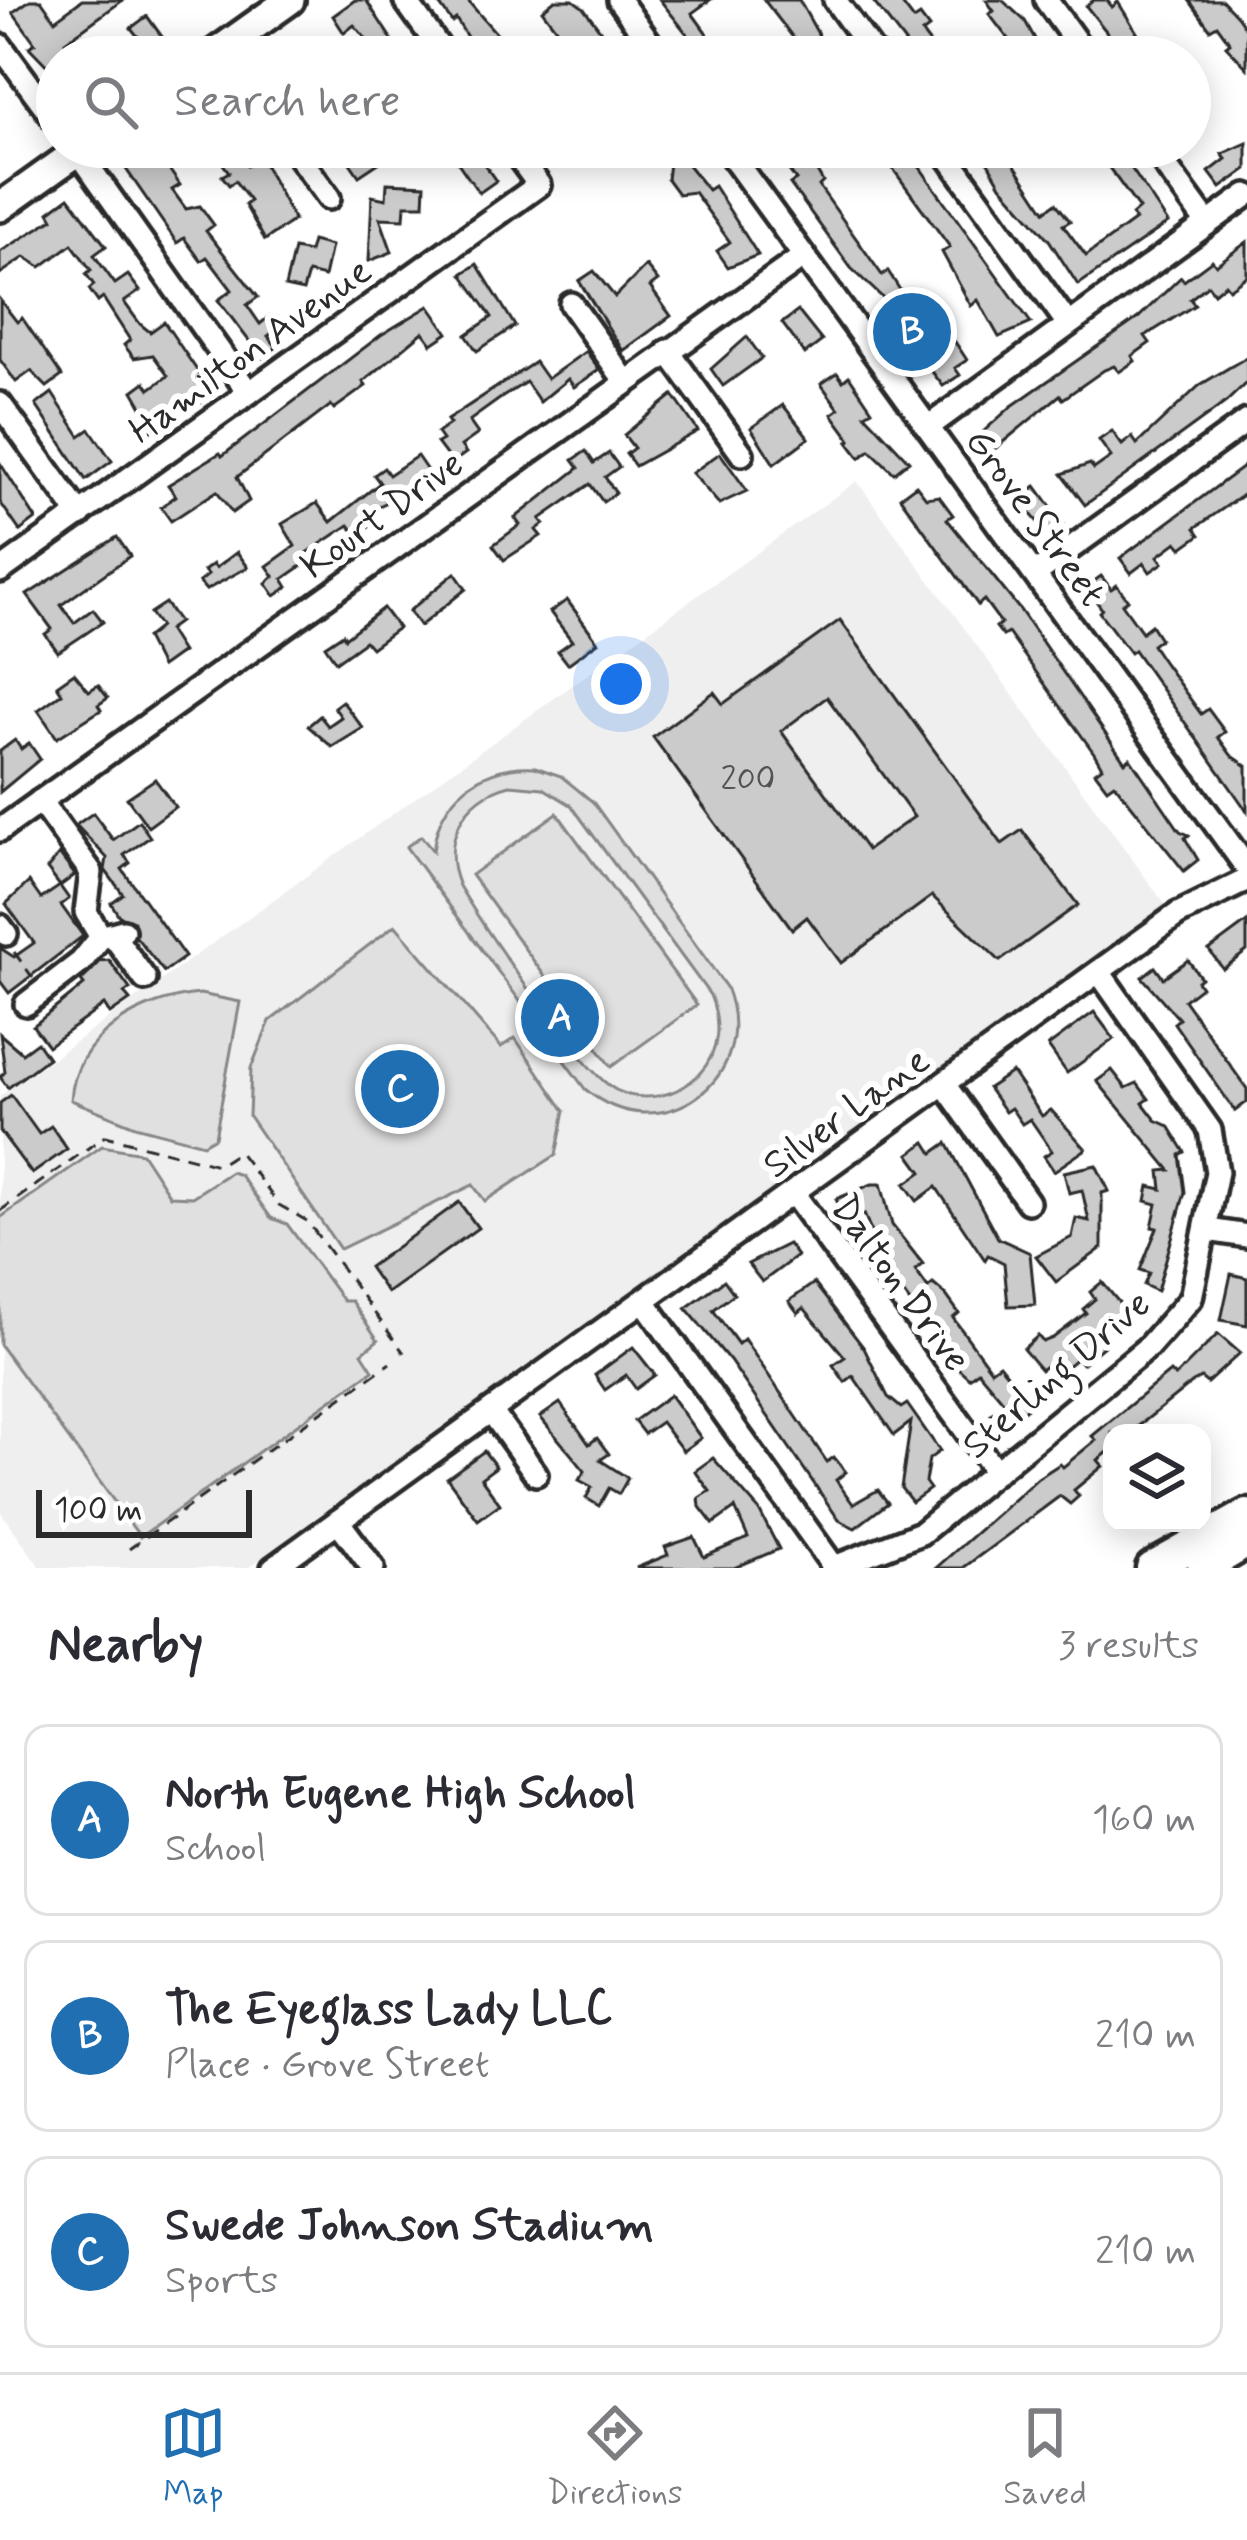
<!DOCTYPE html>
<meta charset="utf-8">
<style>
body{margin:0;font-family:Mynerve,sans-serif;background:#f2f2f3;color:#2b2b33}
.controls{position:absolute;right:36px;bottom:36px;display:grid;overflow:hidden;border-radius:24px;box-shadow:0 6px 30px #0003}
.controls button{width:108px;height:108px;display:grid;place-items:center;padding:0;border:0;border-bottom:3px solid #e1e1e2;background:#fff;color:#2b2b33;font:60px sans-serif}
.scale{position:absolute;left:36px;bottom:30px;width:216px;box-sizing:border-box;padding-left:12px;border:6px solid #2b2b2b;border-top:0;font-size:33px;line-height:42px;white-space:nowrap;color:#2b2b2b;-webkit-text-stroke:9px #fff;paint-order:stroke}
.you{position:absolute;left:621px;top:684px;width:42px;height:42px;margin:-30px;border:9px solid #fff;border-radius:50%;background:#1a73e8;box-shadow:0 0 0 18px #1a73e833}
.badge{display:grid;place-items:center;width:78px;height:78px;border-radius:50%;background:#1f6fb2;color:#fff;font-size:39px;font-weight:700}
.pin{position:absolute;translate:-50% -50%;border:6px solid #fff;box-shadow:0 3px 12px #0006}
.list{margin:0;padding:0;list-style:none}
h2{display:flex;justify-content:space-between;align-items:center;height:156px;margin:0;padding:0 48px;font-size:51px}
h2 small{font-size:39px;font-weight:400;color:#7c7c81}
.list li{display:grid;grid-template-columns:78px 1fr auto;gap:36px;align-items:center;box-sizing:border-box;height:192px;margin:0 24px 24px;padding:0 24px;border:3px solid #e1e1e2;border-radius:24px}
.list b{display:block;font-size:45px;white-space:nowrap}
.list p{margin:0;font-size:39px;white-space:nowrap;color:#7c7c81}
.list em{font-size:39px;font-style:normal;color:#7c7c81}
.icon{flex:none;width:66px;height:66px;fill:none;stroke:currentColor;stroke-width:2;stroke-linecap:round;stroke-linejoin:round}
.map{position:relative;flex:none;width:1247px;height:1568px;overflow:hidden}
.search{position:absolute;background:#fff;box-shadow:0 6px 30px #0003;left:36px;right:36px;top:36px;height:132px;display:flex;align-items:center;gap:30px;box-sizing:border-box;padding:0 42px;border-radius:66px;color:#7c7c81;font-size:45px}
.sheet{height:804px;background:#fff}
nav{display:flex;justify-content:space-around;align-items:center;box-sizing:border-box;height:168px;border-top:3px solid #e1e1e2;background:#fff;font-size:33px;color:#7c7c81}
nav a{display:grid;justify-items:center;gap:6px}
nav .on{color:#1f6fb2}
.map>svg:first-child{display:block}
.built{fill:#efefef}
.green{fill:#e0e0e0;stroke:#868686;stroke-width:3;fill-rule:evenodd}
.building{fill:#cbcbcb;stroke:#2b2b2b;stroke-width:3;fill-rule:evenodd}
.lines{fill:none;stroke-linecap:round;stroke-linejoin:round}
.minor-casing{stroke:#2b2b2b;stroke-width:30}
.major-casing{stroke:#2b2b2b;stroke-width:36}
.highway-casing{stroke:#2b2b2b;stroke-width:39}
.path{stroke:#2b2b2b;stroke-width:3;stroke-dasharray:12 9;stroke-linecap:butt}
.minor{stroke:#fff;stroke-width:21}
.major{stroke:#fff;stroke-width:27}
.highway{stroke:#fff;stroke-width:30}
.labels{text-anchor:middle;stroke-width:12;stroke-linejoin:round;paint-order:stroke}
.number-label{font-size:33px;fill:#535353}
.street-label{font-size:39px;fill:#2b2b2b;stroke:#fff}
</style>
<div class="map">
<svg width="1247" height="1568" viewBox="0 0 1247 1568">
<rect width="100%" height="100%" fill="#fff"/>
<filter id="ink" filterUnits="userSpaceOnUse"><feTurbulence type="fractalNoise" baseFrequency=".00833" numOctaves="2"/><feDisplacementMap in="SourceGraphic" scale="24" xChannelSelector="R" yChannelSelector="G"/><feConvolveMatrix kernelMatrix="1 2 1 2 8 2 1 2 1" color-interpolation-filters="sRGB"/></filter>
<g filter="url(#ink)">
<polygon class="built" points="857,481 1167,907 248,1568 41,1568 0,1511 0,1096"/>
<g class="green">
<path d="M535,767L561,776L593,802L726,987C763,1079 660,1153 585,1089L406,847L421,836L433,851C439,797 481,764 535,767ZM510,785L543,788L571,805L710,995C721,1022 720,1051 700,1073C679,1096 644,1104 616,1090C581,1072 483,926 459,886C440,841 463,797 510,785Z"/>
<polygon points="557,813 697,1005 611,1067 471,875"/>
<polygon points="395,925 501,1047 515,1038 565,1111 556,1155 485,1201 473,1185 340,1249 249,1116 251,1068 270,1021"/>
<path d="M200,994L240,1002L215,1137L203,1144L135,1126L71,1100C75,1035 142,999 200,994Z"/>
<polygon points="102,1146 142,1153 170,1196 192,1197 231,1172 240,1175 271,1218 287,1224 343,1301 351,1301 378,1340 362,1353 373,1370 140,1537 0,1345 0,1218"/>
</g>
<g class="building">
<polygon points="30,0 41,0 55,20 82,0 123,0 65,42 71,57 57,57 57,76 29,47 35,43 13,12"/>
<polygon points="355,0 366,0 403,57 382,57 354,25 344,33 333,16"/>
<polygon points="445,0 467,0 509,48 496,57 479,57 456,19 452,22 439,4"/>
<polygon points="555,0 573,0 584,8 620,57 595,57 588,47 563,57 558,50 567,43 542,10"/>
<polygon points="660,0 710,0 692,13 724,57 697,57 686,42 691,39"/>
<polygon points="764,0 799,0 831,57 808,57"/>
<polygon points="872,0 899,0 914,20 920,16 929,28 922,33 940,57 916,57"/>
<polygon points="986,0 1002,0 1025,21 1045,57 1022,57 989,14 994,11"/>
<polygon points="1094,0 1107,0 1112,7 1118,2 1149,52 1119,57 1113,49 1117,45 1086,6"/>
<polygon points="1189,0 1222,0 1237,16 1247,30 1247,68 1226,46 1230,43 1217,25 1210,29"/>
<polygon points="147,16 173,52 167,57 147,57 135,41 139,38 131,28"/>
<polygon points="1247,143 1247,169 1221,188 1209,172 1226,159 1222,154"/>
<polygon points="233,147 247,166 260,156 294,220 265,240 245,205 250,201 235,181 229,185 222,176 229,172 217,156"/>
<polygon points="339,147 379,147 386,158 359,176"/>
<polygon points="447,147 472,147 496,181 479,193"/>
<polygon points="657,147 674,147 708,190 714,186 758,255 728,267 717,251 730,242 694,192 678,194 667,179 669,163"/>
<polygon points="766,147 803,147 823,182 819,186 882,275 888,271 940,353 955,342 967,360 955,368 960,375 943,386 893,321 898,318 884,299 851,268 790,184 796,180 780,158 776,161"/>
<polygon points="877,147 901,147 911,155 1031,323 999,337 978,300 971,306 942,252 950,247"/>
<polygon points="979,147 1003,147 1045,211 1056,203 1070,221 1063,225 1086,256 1135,220 1132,215 1139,209 1094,147 1117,147 1168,223 1078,285 1049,240 1001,185"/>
<polygon points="145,151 152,160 159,155 180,185 172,190 186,209 200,206 214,225 206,231 258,297 247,305 260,324 270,316 279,328 268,336 277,347 262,358 218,300 232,290 207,257 201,261 184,238 177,243 124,166"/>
<polygon points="387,183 425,185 424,205 405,205 404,219 380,218 392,252 369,261 372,196 386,199"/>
<polygon points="69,197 106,246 94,255 115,284 128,275 140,291 124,302 140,324 150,332 164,322 213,394 192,409 186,401 146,435 134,418 144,410 133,391 145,382 150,389 168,376 153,355 134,358 124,345 130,340 103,298 98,302 89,289 94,285 86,274 91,270 72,244 41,267 25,257 0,274 0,252 53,219 49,212"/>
<polygon points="312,241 331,246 324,277 308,273 303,291 285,287 294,249 309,252"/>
<polygon points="1247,242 1247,276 1229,289 1225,284 1214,293 1208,285 1190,299 1195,305 1145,336 1150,343 1132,356 1135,361 1119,372 1114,366 1104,370 1063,399 1060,395 985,457 974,440 1012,406 1138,318 1181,277 1184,281 1212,260 1216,265"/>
<polygon points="477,264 515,326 477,351 466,335 492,317 462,274"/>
<polygon points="646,266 658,281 650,287 671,316 623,351 579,281 594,271 615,297"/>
<polygon points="0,300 17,322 22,318 62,376 47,387 31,371 16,382 0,360"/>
<polygon points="429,306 448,333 432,344 423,332 363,382 366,386 334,409 331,405 237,477 249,501 232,513 217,491 171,521 161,507 176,496 168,485 220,453 222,456 381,335"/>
<polygon points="798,311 822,341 805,354 782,323"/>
<polygon points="747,337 762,358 723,386 711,369"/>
<polygon points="586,351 599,370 574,387 568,379 540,402 526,382 501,398 469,421 478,434 461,446 466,453 452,463 437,443 442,440 437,433 450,424 447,420 535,362 547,379"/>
<polygon points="1247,357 1247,382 1226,402 1085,505 1062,474 1090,464 1094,469 1111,457 1099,440 1112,431 1122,445 1132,437 1137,444 1200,385"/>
<polygon points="837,373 843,381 849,376 872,410 865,414 909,461 894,473 870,450 860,458 848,442 851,440 832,414 839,409 821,384"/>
<polygon points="52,393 80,436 90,429 112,461 86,480 36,405"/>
<polygon points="673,395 698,431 635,466 626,454 634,448 624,435"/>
<polygon points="783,405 809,438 774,464 751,428"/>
<polygon points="586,451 594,463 609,453 619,467 605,477 616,493 603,502 590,484 540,519 544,524 536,530 541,536 504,560 493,545 520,525 515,518 579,468 573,460"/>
<polygon points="720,453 747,491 719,504 692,473"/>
<polygon points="417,456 428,472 413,482 417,488 377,507 364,520 369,526 357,535 349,525 301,557 306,563 283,579 288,587 275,596 266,583 274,576 267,566 295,546 282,524 317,503 331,522 380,483 374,475 384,468 389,475"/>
<polygon points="0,463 36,519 20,531 0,502"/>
<polygon points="1247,464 1247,492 1195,528 1200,535 1182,548 1177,542 1158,556 1163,563 1150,572 1144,563 1131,573 1120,558"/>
<polygon points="916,485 926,498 939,496 953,515 947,519 1020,610 1125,762 1130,758 1180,831 1189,835 1185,838 1198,860 1184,871 1114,783 1107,788 1095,772 1102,767 1094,753 1008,633 1003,636 996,627 1001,623 984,600 978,605 900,497"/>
<polygon points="1036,486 1063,523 1048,534 1018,499"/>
<polygon points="117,537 130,556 61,605 74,623 93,609 103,622 58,652 45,634 52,629 27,595"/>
<polygon points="237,552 248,567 206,590 199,582 208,575 204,571 213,564 216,568"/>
<polygon points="455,573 466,589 420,626 409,611"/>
<polygon points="1101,576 1111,589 1117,585 1128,600 1122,604 1142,632 1151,625 1160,639 1152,645 1164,663 1201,714 1208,709 1225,732 1218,737 1231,755 1247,766 1247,811 1134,650 1130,653 1099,612 1102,609 1086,587"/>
<polygon points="567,600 598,642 568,664 558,651 572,641 550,612"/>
<polygon points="165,603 179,622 168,630 182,652 161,667 146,638 160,627 150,613"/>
<polygon points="383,608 398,628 371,648 365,641 336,662 325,646 343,634 345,638"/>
<path d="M840,620L1002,844L1022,830L1078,905L1000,961L932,896L841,963L807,917L792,929L653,737L714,692L723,704ZM827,697L914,817L867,850L781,731Z"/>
<polygon points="74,673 89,691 98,685 108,698 98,705 101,710 57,738 38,710 62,693 57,685"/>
<polygon points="342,701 363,728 332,747 308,726 320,716 328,726 341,717 334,707"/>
<polygon points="15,740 21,749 29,743 40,759 0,792 0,751"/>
<polygon points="155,779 175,807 148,827 127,798"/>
<polygon points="93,813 113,840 139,821 150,837 124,855 130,863 122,869 185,957 164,972 136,937 134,921 119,916 111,903 123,894 105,870 107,858 76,825"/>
<polygon points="59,854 75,875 60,886 69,899 61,905 83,936 9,993 0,981 0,948 14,957 34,943 6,904 29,882 41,899 60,886 47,869"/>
<polygon points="1247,922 1247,951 1223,969 1209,950"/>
<polygon points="109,960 130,989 124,993 130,1000 110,1014 104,1005 48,1046 33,1026 84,985 81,981 101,961"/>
<polygon points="1188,960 1201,978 1197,981 1201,987 1184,1000 1247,1089 1247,1102 1235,1111 1174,1023 1179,1019 1142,977 1155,967 1163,978"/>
<polygon points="1094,1012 1114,1039 1067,1073 1048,1046"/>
<polygon points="0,1034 22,1053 37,1042 48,1058 8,1088 0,1077 5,1072"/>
<polygon points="1112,1070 1126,1088 1137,1083 1149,1099 1143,1103 1156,1120 1169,1126 1185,1152 1180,1155 1185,1192 1157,1291 1144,1285 1149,1273 1140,1270 1157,1228 1152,1227 1157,1204 1146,1201 1149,1186 1162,1189 1160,1171 1170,1170 1097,1081"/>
<polygon points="1012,1072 1042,1116 1051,1110 1086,1149 1054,1171 1044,1156 1052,1151 1030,1119 1022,1124 1011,1108 1005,1112 988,1088"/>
<polygon points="11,1095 39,1134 51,1126 67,1149 32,1174 0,1131 0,1103"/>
<polygon points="926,1142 933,1153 947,1143 998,1238 1030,1253 1035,1305 1008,1306 1004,1263 988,1255 985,1260 936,1187 917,1201 905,1184 922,1172 909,1154"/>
<polygon points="1096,1165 1109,1191 1102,1193 1102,1248 1056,1282 1036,1256 1072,1237 1076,1218 1089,1221 1082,1190 1069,1193 1064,1172"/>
<polygon points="872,1184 881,1184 892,1225 923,1264 915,1270 928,1288 933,1284 946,1295 959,1313 953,1318 991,1370 999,1364 1032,1404 1003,1428 991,1414 1005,1403 978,1371 969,1378 957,1367 867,1243 874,1238 864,1214 846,1221 836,1199"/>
<polygon points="459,1202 478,1228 387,1293 369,1267"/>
<polygon points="788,1244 797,1256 762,1282 748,1264"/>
<polygon points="1231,1274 1247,1278 1247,1325 1221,1320"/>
<polygon points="724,1280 734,1294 713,1310 738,1344 744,1339 827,1462 834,1457 846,1472 836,1480 853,1504 878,1490 888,1503 855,1528 839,1520 730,1361 686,1308"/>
<polygon points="1102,1282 1127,1312 1105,1330 1104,1346 1082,1364 1077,1358 1065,1368 1061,1364 1052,1371 1047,1365 1041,1370 1023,1349 1038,1336 1043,1342 1053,1338 1086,1313 1083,1309 1095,1299 1090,1292"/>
<polygon points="814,1283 864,1348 888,1397 901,1408 907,1404 940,1451 929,1459 925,1482 930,1489 912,1502 901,1488 911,1422 894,1435 853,1376 845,1382 833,1365 845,1357 804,1308 798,1313 789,1301"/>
<polygon points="1218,1334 1240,1353 1207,1383 1201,1378 1193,1382 1136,1428 1140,1433 1112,1433 1112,1449 1098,1460 1103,1466 1074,1490 1079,1496 1070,1504 1060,1496 963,1568 936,1568 1038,1478 1060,1464 1063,1467 1096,1440 1092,1436 1170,1372 1175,1377"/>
<polygon points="633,1347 655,1375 636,1389 626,1375 605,1390 595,1375"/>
<polygon points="670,1395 701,1438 683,1451 661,1422 644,1434 634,1421"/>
<polygon points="560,1403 589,1444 597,1438 609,1454 600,1460 628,1478 619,1494 609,1488 599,1506 586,1498 592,1487 579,1480 585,1471 540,1417"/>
<polygon points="484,1451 496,1467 481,1478 500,1504 478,1520 447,1478"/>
<polygon points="713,1458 759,1510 779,1549 734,1568 636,1568 668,1555 665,1547 694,1537 704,1557 748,1538 735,1508 713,1524 700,1507 699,1498 710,1491 695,1471"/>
</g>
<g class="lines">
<defs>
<g id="minor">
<polyline points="405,0 446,57"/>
<polyline points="619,0 660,57"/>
<polyline points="835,0 876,57"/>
<polyline points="1046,0 1087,57"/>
<polyline points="0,45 57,123"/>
<polyline points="75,147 249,393"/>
<polyline points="292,147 329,198"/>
<polyline points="725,147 1247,868"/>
<polyline points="941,147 1068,324"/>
<polyline points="1152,147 1207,223"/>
<polyline points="571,304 626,382"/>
<polyline points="668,351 742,454"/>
<polyline points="0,404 80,515"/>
<polyline points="928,427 1247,195"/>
<polyline points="0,571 539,185 511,147"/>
<polyline points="1035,574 1247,421"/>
<polyline points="40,801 91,872 86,912 101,937 123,931"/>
<polyline points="0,830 804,256"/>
<polyline points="0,926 6,934"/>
<polyline points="113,935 145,979"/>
<polyline points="26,1004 81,962 101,937"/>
<polyline points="944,1084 1028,1202"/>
<polyline points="793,1193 996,1472"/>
<polyline points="1208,1230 1247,1236"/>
<polyline points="644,1301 834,1567"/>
<polyline points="491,1411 536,1474"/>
<polyline points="338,1521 373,1568"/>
<polyline points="273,1568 1178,914 1247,880"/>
<polyline points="832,1568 921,1533 1148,1347 1191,1298 1217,1172 1210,1130 1099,972"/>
</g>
<g id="major">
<polyline points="210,57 290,0"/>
<polyline points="0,207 84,147"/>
</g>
<g id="highway">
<polyline points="1152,1568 1247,1515"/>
<polyline points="1203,1568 1247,1542"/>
</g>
</defs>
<use href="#minor" class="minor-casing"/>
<use href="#major" class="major-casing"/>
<use href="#highway" class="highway-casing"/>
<g class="path">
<polyline points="14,952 33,978"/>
<polyline points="0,1211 105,1136 218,1165 239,1152 279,1205 307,1221 404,1353"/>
<polyline points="129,1549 390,1363"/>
</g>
<use href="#minor" class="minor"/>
<use href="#major" class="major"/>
<use href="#highway" class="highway"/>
</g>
</g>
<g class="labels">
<g class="number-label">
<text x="748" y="789">200</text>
</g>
<g class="street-label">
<text transform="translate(249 349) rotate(-36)" y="14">Hamilton Avenue</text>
<text transform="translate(381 513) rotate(-36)" y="14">Kourt Drive</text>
<text transform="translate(1037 516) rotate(54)" y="14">Grove Street</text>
<text transform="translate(845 1111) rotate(-36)" y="14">Silver Lane</text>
<text transform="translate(902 1282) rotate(54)" y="14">Dalton Drive</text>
<text transform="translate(1055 1373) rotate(-41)" y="14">Sterling Drive</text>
</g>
</g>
</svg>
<div class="controls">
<button><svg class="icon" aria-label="layers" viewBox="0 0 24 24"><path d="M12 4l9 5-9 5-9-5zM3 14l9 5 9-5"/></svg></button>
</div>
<div class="scale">100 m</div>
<div class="you"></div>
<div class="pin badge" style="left:560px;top:1018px">A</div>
<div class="pin badge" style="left:912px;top:332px">B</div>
<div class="pin badge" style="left:400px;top:1089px">C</div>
<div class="search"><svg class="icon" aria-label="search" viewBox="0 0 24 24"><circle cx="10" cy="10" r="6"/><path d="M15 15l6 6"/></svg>Search here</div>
</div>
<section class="sheet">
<h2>Nearby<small>3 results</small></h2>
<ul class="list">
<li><span class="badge">A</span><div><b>North Eugene High School</b><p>School</p></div><em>160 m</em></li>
<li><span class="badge">B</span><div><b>The Eyeglass Lady LLC</b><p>Place · Grove Street</p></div><em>210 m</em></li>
<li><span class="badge">C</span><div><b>Swede Johnson Stadium</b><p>Sports</p></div><em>210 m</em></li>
</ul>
</section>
<nav>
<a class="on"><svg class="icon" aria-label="map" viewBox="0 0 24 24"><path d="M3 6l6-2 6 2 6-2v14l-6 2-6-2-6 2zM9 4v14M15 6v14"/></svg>Map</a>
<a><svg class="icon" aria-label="directions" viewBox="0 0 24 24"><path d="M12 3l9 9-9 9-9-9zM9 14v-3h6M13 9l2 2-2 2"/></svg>Directions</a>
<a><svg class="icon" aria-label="saved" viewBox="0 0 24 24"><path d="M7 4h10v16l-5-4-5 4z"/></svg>Saved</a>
</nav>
